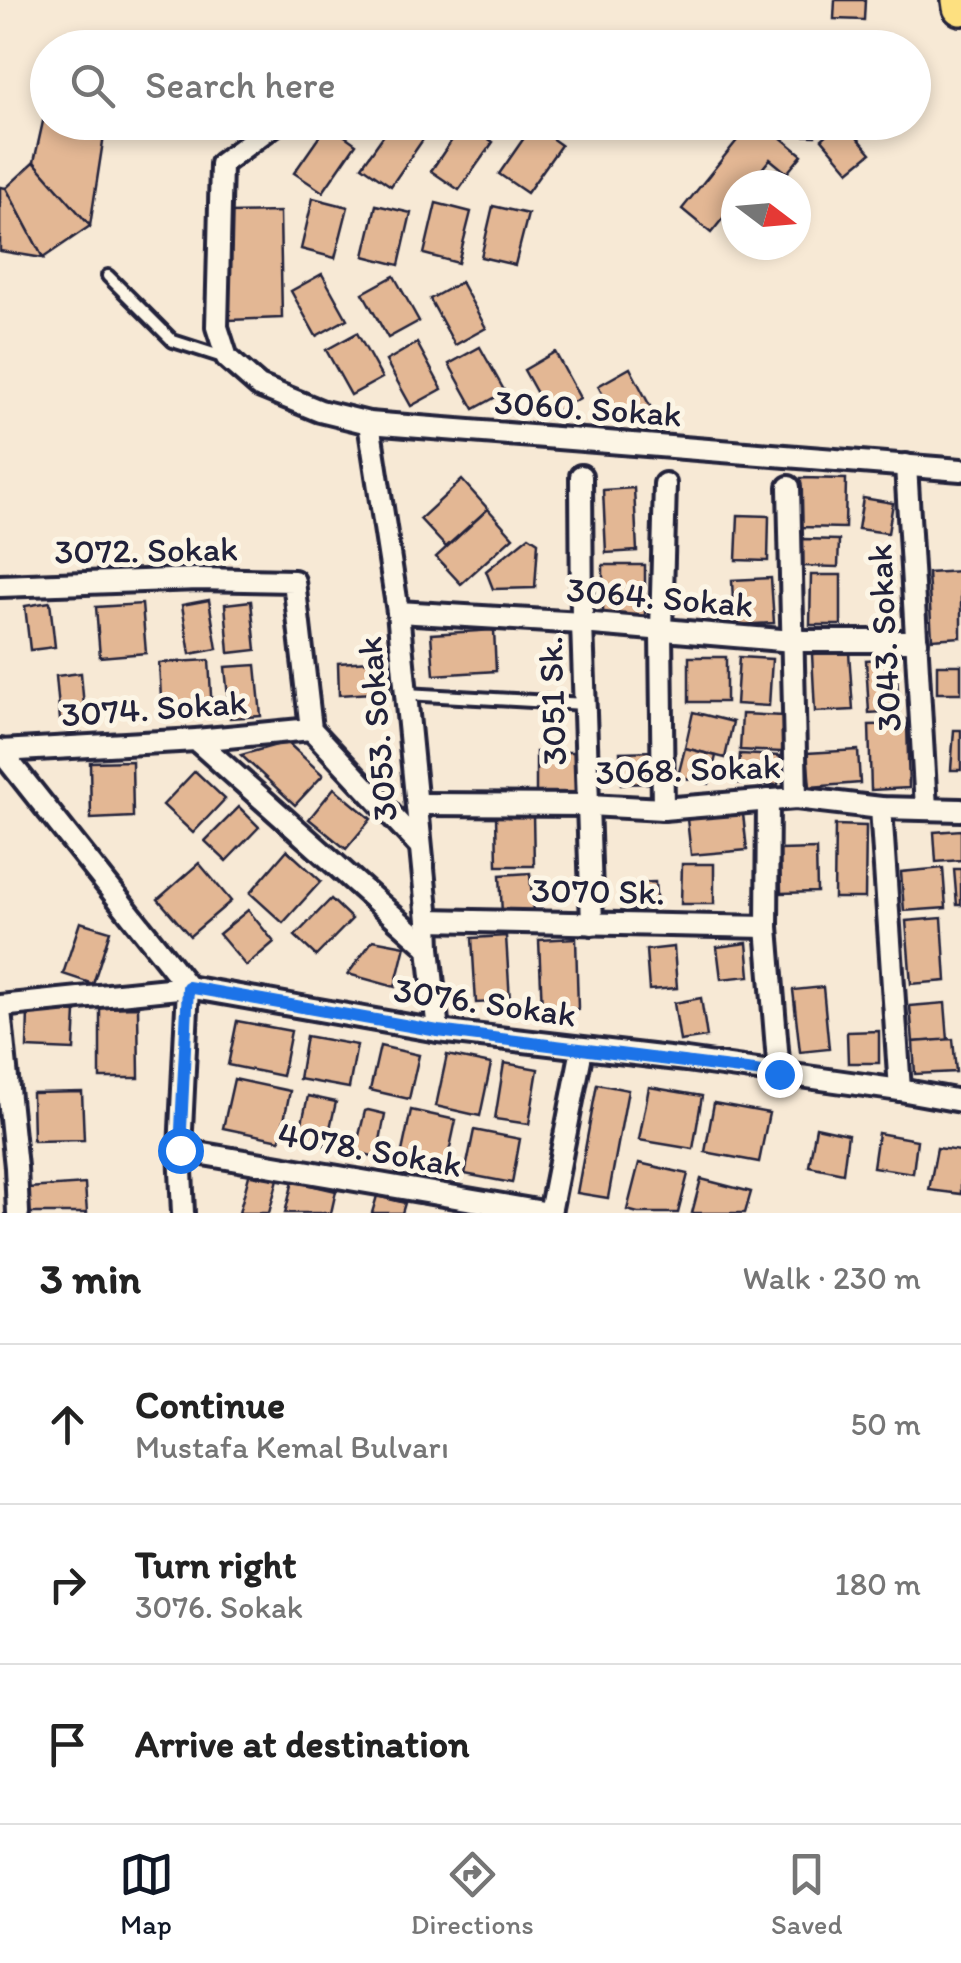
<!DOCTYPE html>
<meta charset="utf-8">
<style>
body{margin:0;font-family:Itim,sans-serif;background:#f2f2f2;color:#222}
.compass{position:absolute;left:721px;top:170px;width:90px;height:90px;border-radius:50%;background:#fff;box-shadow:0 5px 15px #0003;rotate:106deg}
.stop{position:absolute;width:30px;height:30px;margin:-22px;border:8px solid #1a73e8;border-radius:50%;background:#fff}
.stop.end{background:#1a73e8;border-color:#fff;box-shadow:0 2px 10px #0008}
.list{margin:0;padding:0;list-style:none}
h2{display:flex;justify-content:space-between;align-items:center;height:130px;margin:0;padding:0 40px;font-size:42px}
h2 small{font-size:32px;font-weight:400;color:#767676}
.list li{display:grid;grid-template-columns:65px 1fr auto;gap:30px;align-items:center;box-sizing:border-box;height:160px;padding:0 40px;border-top:2px solid #e0e0e0}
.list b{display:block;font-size:38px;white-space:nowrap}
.list p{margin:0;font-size:32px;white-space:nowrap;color:#767676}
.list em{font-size:32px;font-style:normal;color:#767676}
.icon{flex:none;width:55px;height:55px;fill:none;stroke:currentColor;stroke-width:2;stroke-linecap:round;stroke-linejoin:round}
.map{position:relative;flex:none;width:961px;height:1213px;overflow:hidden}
.search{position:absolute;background:#fff;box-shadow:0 5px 15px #0003;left:30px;right:30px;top:30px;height:110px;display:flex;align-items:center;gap:25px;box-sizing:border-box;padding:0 35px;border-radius:55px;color:#767676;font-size:38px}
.sheet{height:610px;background:#fff}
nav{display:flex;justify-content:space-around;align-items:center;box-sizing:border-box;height:140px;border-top:2px solid #e0e0e0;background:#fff;font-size:28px;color:#767676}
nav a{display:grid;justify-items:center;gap:5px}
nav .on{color:#111827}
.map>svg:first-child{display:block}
.building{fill:#e3b794;stroke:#22223b;stroke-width:2.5}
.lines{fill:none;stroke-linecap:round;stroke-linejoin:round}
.lane-casing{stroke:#22223b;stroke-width:18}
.street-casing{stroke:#22223b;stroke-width:28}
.highway-casing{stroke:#22223b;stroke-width:42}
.lane{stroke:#fcf5e5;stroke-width:10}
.street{stroke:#fcf5e5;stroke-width:20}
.highway{stroke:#fde080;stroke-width:35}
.route{stroke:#1a73e8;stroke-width:12}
.labels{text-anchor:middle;stroke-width:10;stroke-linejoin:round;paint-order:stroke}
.street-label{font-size:35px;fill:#22223b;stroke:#fcf5e5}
</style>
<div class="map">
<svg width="961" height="1213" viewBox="0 0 961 1213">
<rect width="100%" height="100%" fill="#f7e9d5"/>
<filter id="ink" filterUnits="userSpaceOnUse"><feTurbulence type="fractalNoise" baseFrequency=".01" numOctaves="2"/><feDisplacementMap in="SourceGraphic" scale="20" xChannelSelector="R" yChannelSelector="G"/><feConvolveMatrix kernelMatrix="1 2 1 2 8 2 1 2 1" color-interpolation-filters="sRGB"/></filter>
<g filter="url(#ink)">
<g class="building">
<polygon points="835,0 865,0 864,20 834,19"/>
<polygon points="48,99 48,122 106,122 90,226 34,162"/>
<polygon points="393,122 402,122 424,138 391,186 362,166"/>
<polygon points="464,122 493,142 459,190 431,171"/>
<polygon points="726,122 762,122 802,155 787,173 770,159 749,185 736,185 736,202 711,233 682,209 739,138 723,125"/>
<polygon points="787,122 816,122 815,136 786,135"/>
<polygon points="841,122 844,122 871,153 849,171 822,139"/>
<polygon points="328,124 356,144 323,192 294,173"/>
<polygon points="533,125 561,145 527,193 499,174"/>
<polygon points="34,162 90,226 43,258 6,188"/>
<polygon points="0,187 6,188 43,258 0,251"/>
<polygon points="313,198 348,207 335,258 301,249"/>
<polygon points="436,203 471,212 458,263 424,254"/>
<polygon points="376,205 411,213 399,265 364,256"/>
<polygon points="493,206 528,214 515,265 481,257"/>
<polygon points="280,212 282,318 229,320 228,213"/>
<polygon points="322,274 347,319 316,336 291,291"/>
<polygon points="394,276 419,321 388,338 363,293"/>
<polygon points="461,282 486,328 455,345 430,299"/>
<polygon points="357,333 382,378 351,395 326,350"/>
<polygon points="417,343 442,389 411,406 386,361"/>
<polygon points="480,347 505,392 474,409 449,364"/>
<polygon points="555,352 580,398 549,415 524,370"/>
<polygon points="630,368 651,408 620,425 598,386"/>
<polygon points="801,478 846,479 845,528 800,527"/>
<polygon points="462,480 488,509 446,547 420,519"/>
<polygon points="634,488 637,551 606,553 603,490"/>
<polygon points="863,498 893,503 888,533 858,529"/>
<polygon points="488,509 513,537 461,584 436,557"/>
<polygon points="738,515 769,516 768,561 736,560"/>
<polygon points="529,536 538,542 535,588 493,589 486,571"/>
<polygon points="803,539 839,540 838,567 803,566"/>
<polygon points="603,565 645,565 645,617 603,616"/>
<polygon points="961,571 961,637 932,639 928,573"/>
<polygon points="811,575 841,575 841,625 810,625"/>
<polygon points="771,578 774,623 734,625 732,580"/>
<polygon points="209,600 217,649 190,654 182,605"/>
<polygon points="251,601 256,650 229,653 225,604"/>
<polygon points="50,602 55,647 30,650 25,606"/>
<polygon points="142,604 146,653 100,657 96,607"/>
<polygon points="494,630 496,671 434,675 431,634"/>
<polygon points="849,652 853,710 815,712 812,654"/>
<rect x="689" y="657" width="37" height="45"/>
<polygon points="739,657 772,659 769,706 736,704"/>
<polygon points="896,658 899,711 869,713 866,660"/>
<polygon points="209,660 212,713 162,716 159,663"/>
<polygon points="388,660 390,692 339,695 338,663"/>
<polygon points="256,665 261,716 230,718 225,667"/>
<rect x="937" y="665" width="24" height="28"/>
<polygon points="81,673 85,718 60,720 56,676"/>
<polygon points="693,712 733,722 725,758 685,748"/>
<polygon points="742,714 784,716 782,752 740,750"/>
<polygon points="907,724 909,788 871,790 869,725"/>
<polygon points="954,730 961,730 961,770 951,770"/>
<polygon points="287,742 323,775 295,805 241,755"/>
<polygon points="685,748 716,756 709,784 678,776"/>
<polygon points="858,750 860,783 810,787 807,753"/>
<polygon points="656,751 657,783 621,784 620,752"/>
<polygon points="536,752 576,752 577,792 536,793"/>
<polygon points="740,754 780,756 778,785 738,783"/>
<polygon points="132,761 133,817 91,819 90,762"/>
<polygon points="195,771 225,799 193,833 163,805"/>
<polygon points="334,788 371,819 346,849 309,819"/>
<polygon points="239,807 259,827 226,861 205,841"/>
<polygon points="533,813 534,866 497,866 496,814"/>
<polygon points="743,814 747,850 691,855 687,819"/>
<polygon points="835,825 866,826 865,898 834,898"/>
<polygon points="961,830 961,860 936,862 934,832"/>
<polygon points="816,849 817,892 781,893 780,850"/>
<polygon points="287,850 321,881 283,923 250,893"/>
<polygon points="199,863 231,901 190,936 158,899"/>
<polygon points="682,864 714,864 714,904 681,904"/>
<polygon points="943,868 946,908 904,911 901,872"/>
<polygon points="954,869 961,869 961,905 957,905"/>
<polygon points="530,873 533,912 502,914 500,875"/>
<polygon points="655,882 657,908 630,909 628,883"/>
<polygon points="331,899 352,919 316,956 295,936"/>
<polygon points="248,910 274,942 246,966 219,934"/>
<polygon points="942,918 946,981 911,984 906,921"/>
<polygon points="80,922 110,931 93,984 63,974"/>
<polygon points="506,936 510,1001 476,1003 472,938"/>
<polygon points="576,938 578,1009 542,1010 539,940"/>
<polygon points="373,940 405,946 395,987 348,974"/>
<polygon points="747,943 750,976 721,979 717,947"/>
<polygon points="674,947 677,988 649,990 646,950"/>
<polygon points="823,987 829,1049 800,1052 793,990"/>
<polygon points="701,998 707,1037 680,1041 674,1003"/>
<polygon points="945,1003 948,1040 913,1042 910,1006"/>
<polygon points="138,1007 139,1078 100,1078 100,1008"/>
<polygon points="28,1010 76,1012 74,1050 27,1048"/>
<polygon points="237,1021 291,1031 282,1076 228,1065"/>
<polygon points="879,1031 879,1063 848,1063 847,1032"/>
<polygon points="306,1036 357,1045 349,1088 299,1079"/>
<polygon points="953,1039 956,1072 915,1074 913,1042"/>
<polygon points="380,1046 419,1055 409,1099 370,1090"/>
<polygon points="447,1055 491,1064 480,1116 436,1106"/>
<polygon points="504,1063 538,1069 529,1124 495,1119"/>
<polygon points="234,1079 290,1091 280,1140 223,1128"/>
<polygon points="597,1084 628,1090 608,1198 577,1193"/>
<polygon points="649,1087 702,1096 693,1149 639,1140"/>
<polygon points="82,1092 84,1140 33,1141 32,1093"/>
<polygon points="308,1096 336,1102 326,1146 298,1140"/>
<polygon points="714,1103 769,1113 759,1162 705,1152"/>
<polygon points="368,1110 385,1114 377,1157 355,1152 365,1111"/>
<polygon points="411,1110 456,1120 445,1171 400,1161"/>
<polygon points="816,1127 848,1134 843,1173 809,1166"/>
<polygon points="474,1130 520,1139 512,1183 465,1174"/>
<polygon points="878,1133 917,1140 913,1173 873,1167"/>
<polygon points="937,1148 961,1151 961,1194 929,1190"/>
<polygon points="639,1163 688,1174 678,1213 638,1213 627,1210"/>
<polygon points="250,1172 278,1179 269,1213 239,1213"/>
<polygon points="701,1179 751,1192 745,1213 692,1213"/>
<polygon points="293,1181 336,1191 331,1213 285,1213"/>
<polygon points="85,1184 87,1213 29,1213 28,1188"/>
<polygon points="377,1196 405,1203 402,1213 372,1213"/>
</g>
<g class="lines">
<defs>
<g id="lane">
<polyline points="108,276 173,341 226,358"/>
<polyline points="406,694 585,704"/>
</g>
<g id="street">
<polyline points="858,48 865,47"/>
<polyline points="278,122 221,164 217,327 227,358 259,386 320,411 369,423 961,470"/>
<polyline points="369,423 398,612 428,920 429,948 438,1031"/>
<polyline points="906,465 926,808"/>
<polyline points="581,476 582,623 592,924"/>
<polyline points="789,487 796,798"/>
<polyline points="0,586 199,579 294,581 311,729 420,846"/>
<polyline points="398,612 582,623 793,641 917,641"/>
<polyline points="196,740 429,948"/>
<polyline points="0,750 188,987 180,1150 183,1213"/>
<polyline points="1,751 196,740 311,729"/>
<polyline points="768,800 767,927 779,1074"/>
<polyline points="417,804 589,805 663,809 796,798 881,808 961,810"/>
<polyline points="881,808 900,1090"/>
<polyline points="663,809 661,631 665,484"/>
<polyline points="428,920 767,927"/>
<polyline points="0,1006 188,987 438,1031 686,1060 900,1090 961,1101"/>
<polyline points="0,1010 16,1167 18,1213"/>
<polyline points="180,1150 549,1213"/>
<polyline points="550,1213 582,1049"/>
</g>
<polyline id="highway" points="960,0 961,7"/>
</defs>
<use href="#lane" class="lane-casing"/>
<use href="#street" class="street-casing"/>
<use href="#highway" class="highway-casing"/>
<use href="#lane" class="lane"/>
<use href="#street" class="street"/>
<use href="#highway" class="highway"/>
</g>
</g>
<g class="lines" filter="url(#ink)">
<polyline class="route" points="180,1150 188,987 438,1031 779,1074"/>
</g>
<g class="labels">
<g class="street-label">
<text transform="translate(588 408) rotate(4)" y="12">3060. Sokak</text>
<text transform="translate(146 550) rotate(-1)" y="12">3072. Sokak</text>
<text transform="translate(660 597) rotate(5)" y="12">3064. Sokak</text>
<text transform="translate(884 638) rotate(-93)" y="12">3043. Sokak</text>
<text transform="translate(552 701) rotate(-92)" y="12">3051 Sk.</text>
<text transform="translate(154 708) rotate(-4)" y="12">3074. Sokak</text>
<text transform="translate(377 729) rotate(-95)" y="12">3053. Sokak</text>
<text transform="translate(688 769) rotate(-2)" y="12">3068. Sokak</text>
<text transform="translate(598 891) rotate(1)" y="12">3070 Sk.</text>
<text transform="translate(485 1002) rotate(8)" y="12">3076. Sokak</text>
<text transform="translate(370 1149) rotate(10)" y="12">4078. Sokak</text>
</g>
</g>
</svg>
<svg class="compass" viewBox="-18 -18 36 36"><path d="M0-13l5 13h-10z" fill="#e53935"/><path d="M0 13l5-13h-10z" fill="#767676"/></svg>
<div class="stop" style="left:180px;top:1150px"></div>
<div class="stop end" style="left:779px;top:1074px"></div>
<div class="search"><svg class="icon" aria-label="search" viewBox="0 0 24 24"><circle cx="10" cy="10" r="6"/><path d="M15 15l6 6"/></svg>Search here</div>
</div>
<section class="sheet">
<h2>3 min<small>Walk · 230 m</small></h2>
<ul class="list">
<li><svg class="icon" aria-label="ahead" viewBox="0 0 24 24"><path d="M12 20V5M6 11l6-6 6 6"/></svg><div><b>Continue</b><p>Mustafa Kemal Bulvarı</p></div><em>50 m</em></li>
<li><svg class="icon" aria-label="right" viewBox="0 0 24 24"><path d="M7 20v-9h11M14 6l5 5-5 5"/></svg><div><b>Turn right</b><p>3076. Sokak</p></div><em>180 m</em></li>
<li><svg class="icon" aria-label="arrive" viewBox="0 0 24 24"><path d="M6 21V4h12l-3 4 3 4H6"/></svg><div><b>Arrive at destination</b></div></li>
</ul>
</section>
<nav>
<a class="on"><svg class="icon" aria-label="map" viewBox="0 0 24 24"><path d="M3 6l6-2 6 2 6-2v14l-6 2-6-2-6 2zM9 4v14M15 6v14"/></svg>Map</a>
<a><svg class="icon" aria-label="directions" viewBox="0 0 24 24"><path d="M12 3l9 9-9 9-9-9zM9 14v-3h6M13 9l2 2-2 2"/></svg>Directions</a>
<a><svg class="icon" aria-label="saved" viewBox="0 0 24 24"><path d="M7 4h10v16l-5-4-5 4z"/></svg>Saved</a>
</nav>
